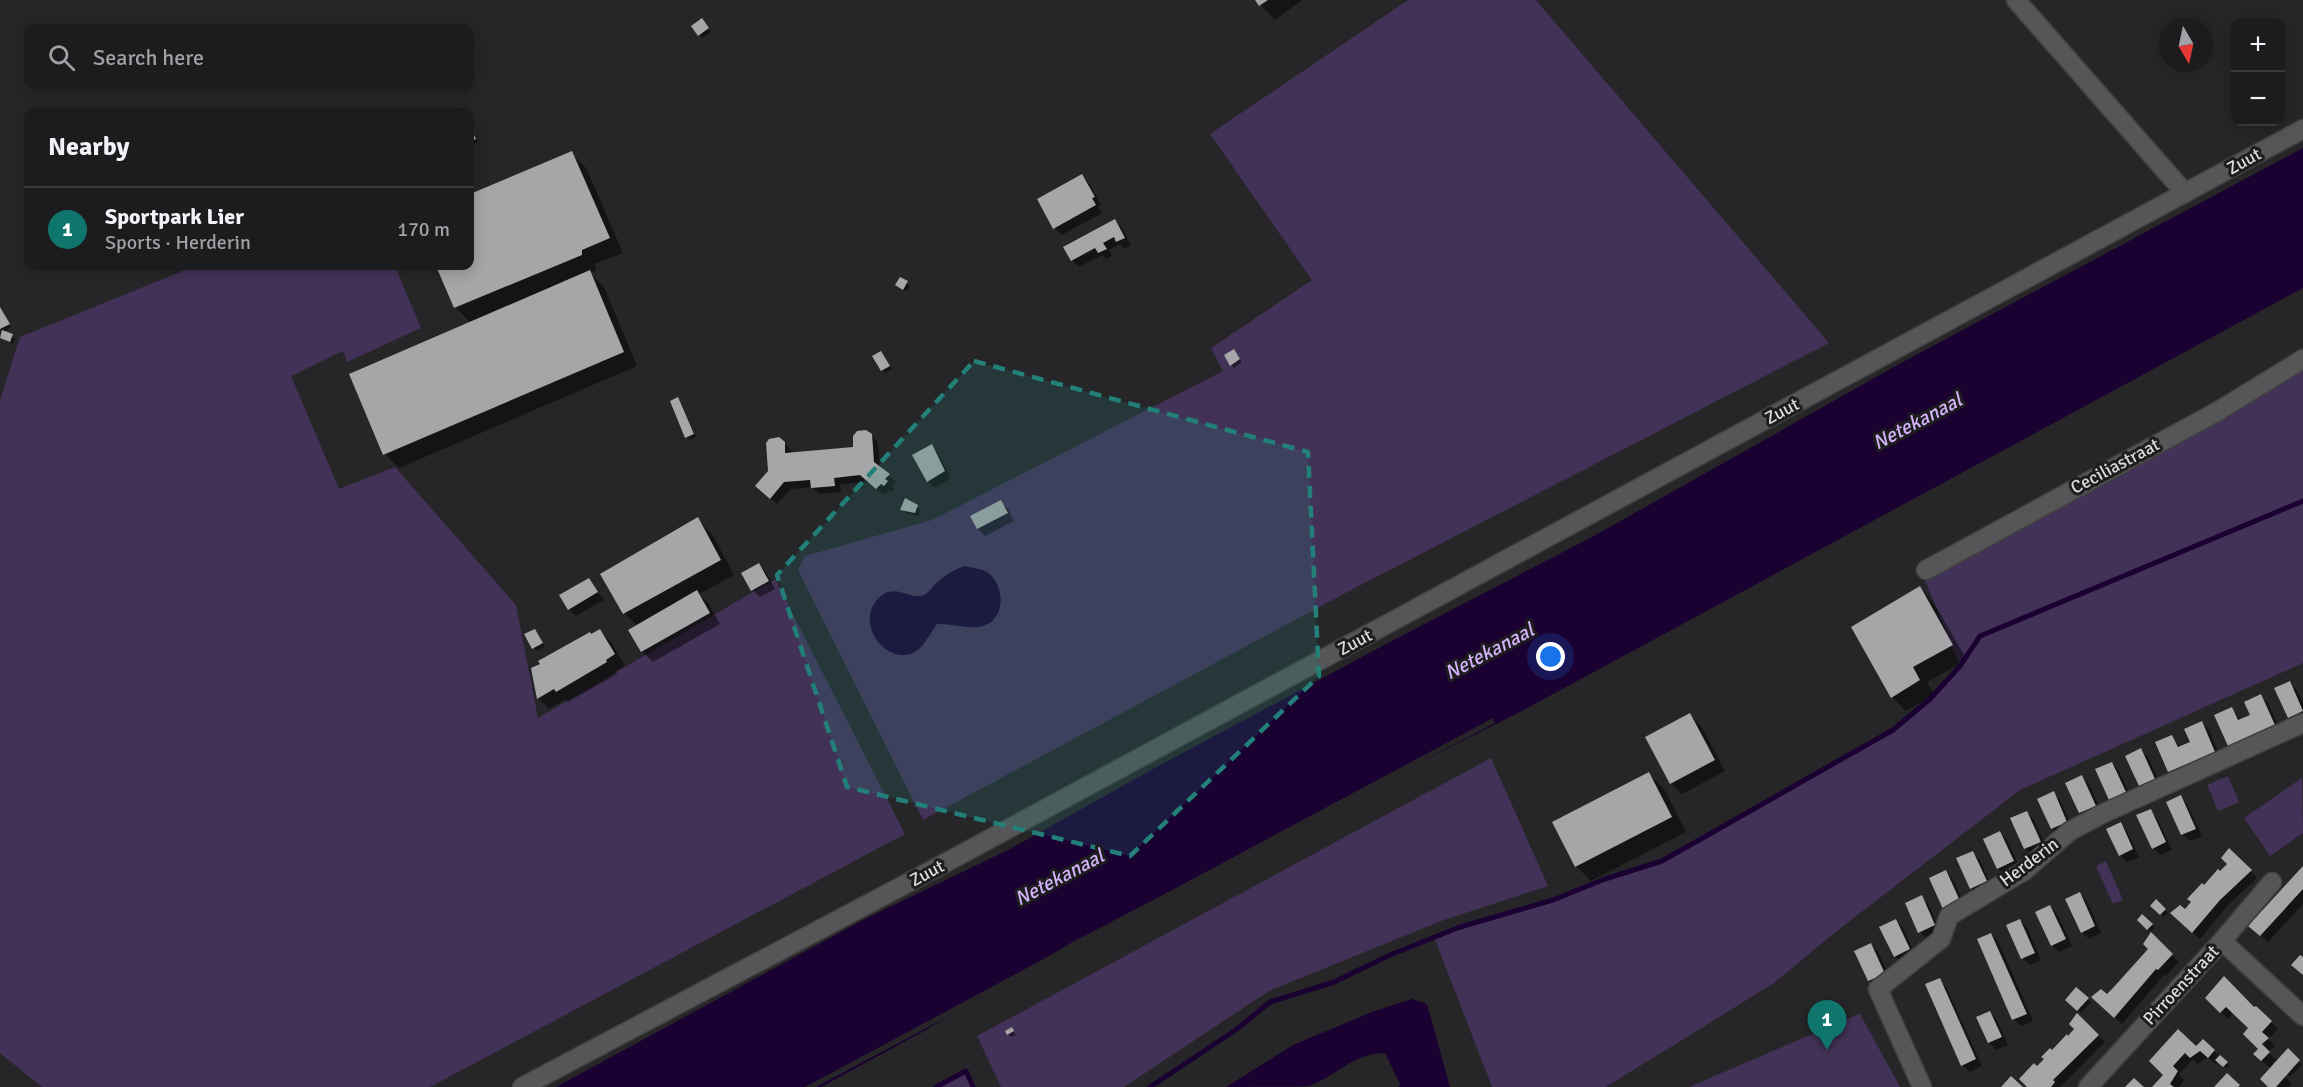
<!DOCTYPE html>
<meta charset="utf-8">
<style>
body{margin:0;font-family:Signika,sans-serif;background:#29292b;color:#f1f3f6}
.controls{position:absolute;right:18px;top:18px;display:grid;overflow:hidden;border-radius:12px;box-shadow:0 3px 15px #0003}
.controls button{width:54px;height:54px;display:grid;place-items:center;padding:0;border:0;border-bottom:2px solid #3a3a3c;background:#1c1c1e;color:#f1f3f6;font:30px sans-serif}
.compass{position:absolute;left:2159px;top:18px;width:54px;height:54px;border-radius:50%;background:#1c1c1e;box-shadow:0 3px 15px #0003;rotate:171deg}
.you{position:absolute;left:1551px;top:657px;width:21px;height:21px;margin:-15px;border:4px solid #fff;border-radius:50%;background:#1a73e8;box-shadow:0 0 0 9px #1a73e833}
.badge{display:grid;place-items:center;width:39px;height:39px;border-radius:50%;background:#0f766e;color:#fff;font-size:20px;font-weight:700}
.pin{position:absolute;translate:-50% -50px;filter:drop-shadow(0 2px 3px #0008)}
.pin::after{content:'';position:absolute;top:32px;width:21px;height:18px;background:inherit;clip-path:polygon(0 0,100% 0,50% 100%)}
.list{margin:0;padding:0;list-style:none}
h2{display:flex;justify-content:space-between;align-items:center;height:78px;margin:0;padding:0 24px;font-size:26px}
h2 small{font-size:20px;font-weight:400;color:#a0a1a4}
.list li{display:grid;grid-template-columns:39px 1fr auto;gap:18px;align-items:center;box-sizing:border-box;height:84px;padding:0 24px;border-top:2px solid #3a3a3c}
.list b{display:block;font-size:22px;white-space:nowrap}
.list p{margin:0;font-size:20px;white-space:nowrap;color:#a0a1a4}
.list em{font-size:20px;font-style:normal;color:#a0a1a4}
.icon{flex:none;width:33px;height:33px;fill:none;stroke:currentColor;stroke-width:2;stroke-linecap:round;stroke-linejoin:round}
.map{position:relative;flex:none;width:2303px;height:1087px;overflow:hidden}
.search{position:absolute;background:#1c1c1e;box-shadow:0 3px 15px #0003;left:24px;top:24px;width:450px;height:66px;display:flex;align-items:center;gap:15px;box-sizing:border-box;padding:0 21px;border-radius:12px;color:#a0a1a4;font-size:22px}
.panel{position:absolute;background:#1c1c1e;box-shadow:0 3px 15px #0003;left:24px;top:108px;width:450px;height:162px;border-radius:12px}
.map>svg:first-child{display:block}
.green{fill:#433257}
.water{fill:#1b0032}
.pier{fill:#262528}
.shadow{fill:#0007}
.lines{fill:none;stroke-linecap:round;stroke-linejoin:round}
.stream{stroke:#1b0032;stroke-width:5}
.building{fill:#a6a5a8}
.minor-casing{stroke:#404041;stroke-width:21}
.minor{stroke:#565558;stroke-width:18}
.marked{fill:#238079;fill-opacity:0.2;stroke:#238079;stroke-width:4.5;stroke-dasharray:12 8;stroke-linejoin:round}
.labels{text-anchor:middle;stroke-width:6;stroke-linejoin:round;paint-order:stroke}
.street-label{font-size:18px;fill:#dbdbdc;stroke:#1d1c1e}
.water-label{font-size:20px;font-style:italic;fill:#d4b3fb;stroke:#1d1c1e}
</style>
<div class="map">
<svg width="2303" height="1087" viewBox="0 0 2303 1087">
<rect width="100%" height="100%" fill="#262528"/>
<g class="green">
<polygon points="1408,0 1536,0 1829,343 1353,589 923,820 798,570 805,556 932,520 1223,371 1211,348 1312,280 1210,134"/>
<polygon points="195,266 395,266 421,328 347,362 343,351 291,376 339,489 395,467 516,605 538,718 775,579 905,834 430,1087 42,1087 0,1053 0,400 20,337"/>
<polygon points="2303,367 2303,663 2020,790 1838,930 1774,983 1606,1087 1492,1087 1434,937 1460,927 1553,900 1605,879 1662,861 1893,730 1930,699 1960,666 1924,578"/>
<polygon points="1491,758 1548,886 1441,921 1269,991 1124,1087 1001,1087 977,1036"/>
<polygon points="2228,776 2239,802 2218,811 2207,785"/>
<polygon points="2302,778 2303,833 2270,856 2244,818"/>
<polygon points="2106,861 2123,900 2113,904 2096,866"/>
<polygon points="1860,1014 1900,1087 1689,1087 1859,1014"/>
<polygon points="966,1071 973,1087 936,1087"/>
</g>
<g class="water">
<polygon points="2303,148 2303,288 1518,713 1321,812 1071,943 924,1031 821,1087 556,1087 865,919 1010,849 1151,770 1388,643 1592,537 1901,363"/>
<path d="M965,566C972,568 982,569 987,572C1005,584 1007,619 983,626C968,630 952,623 937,624C931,632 925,644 918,650C890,671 850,622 881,596C896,583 911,601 924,595C928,593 932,588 934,585C944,576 952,570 965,566Z"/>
<path d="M1412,999L1427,1004L1450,1087H1399L1400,1084L1385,1053C1351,1054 1337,1076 1309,1086C1298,1087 1242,1087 1226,1087L1293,1045L1372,1012Z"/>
</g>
<polygon class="pier" points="1493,718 1495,723 1073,945 1009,984 816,1087 805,1087"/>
<g class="shadow">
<polygon points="1256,0 1302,0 1275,20"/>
<polygon points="704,23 711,32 702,38 693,26"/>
<polygon points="471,129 478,142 470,146 470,130"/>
<polygon points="571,153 586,168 623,253 595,264 596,270 590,273 604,287 637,366 399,468 385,454 471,323 455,307 438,266 470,266 470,196"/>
<polygon points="1082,176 1089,183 1101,204 1098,206 1102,213 1062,235 1055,228 1039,200"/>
<polygon points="1114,220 1121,227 1131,245 1124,249 1120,244 1109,250 1112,256 1106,259 1102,255 1079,267 1072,260"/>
<polygon points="907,283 910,286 906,291 900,288"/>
<polygon points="1,310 11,327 4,332 15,339 13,344 0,337 3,331 0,326"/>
<polygon points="1237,354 1242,362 1234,368 1231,365"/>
<polygon points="884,356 892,369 885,373 882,370"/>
<polygon points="678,399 696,437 690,440 687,437"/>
<polygon points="871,435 878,442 880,469 896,482 892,487 894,489 892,492 889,490 884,495 868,482 840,484 841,492 819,494 812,487 791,489 777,504 764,493 770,471 784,443 791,450 791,454 855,448"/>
<polygon points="931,446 938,453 951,478 935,488 928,481"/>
<polygon points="1001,502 1008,509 1014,521 985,536 978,529 972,516"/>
<polygon points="917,507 920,510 918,516 905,513 902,510"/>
<polygon points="697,519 712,534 734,575 699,594 708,603 720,624 653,662 642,651 637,626 625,613 602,575"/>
<polygon points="759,565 766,572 775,589 760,597 753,590 743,574"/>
<polygon points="588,580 604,600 576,616 569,609"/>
<polygon points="1919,588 1934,603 1967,660 1927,682 1934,695 1906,711 1892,697"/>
<polygon points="600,631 611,642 625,666 616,671 617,674 568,702 566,699 549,709 538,698 591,636"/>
<polygon points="537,633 545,647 537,651 534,648"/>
<polygon points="2290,683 2297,690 2303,703 2303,721 2296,725 2289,718"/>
<polygon points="2260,696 2268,703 2281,732 2236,752 2229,745 2232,709 2241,721 2252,716"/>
<polygon points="1690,715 1701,726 1725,771 1682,794 1671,783"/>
<polygon points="2202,723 2209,730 2221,759 2176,778 2169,771 2172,736 2181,748 2192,743"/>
<polygon points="2141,750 2148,757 2161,786 2147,793 2140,786 2127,756"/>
<polygon points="2112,763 2119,771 2132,799 2117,806 2110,799"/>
<polygon points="1649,774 1664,789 1686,832 1591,881 1576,866"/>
<polygon points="2082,777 2089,784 2102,813 2087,819 2080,812"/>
<polygon points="2053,793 2060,800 2073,829 2059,836 2052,829 2039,800"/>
<polygon points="2180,797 2187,804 2202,836 2190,841 2182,834"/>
<polygon points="2150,811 2157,818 2172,850 2160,855 2153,848"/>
<polygon points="2027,812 2034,820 2047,849 2032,855 2025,848"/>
<polygon points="2120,824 2127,831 2139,857 2127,862 2120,855 2108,830"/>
<polygon points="2000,833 2007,840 2020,868 2005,875 1998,868"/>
<polygon points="2229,850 2257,878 2226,907 2200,939 2179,920 2193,903 2189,899 2218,871 2221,873 2229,864"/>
<polygon points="1972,852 1979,859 1993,888 1978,895 1971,888"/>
<polygon points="2303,868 2303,904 2268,942 2250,926"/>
<polygon points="1946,872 1953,879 1966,908 1951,915"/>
<polygon points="2080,894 2087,901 2101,933 2089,939 2082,932"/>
<polygon points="1921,897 1928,904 1941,932 1927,939 1920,932"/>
<polygon points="2156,902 2168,913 2164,917 2152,906"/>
<polygon points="2050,907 2057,914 2072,946 2059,952 2052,945"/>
<polygon points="2142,916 2155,928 2151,931 2139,920"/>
<polygon points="2020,920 2027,928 2041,960 2030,965 2023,958 2008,926"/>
<polygon points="1896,921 1903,928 1916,957 1902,963 1895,956"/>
<polygon points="1991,934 1998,941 2033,1021 2021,1026 2014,1019"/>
<polygon points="2151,935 2179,962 2166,976 2164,975 2122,1024 2100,1004 2150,949"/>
<polygon points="1871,945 1878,952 1891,981 1876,987 1869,980"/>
<polygon points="1939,980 1946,987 1982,1066 1970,1072 1963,1065"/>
<polygon points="2076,989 2091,1002 2081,1013 2067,1000"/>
<polygon points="2207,998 2254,1009 2256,1008 2278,1029 2268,1039 2275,1046 2268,1052 2278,1062 2288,1051 2302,1064 2290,1077 2273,1060 2273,1064 2292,1084 2289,1087 2270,1087 2271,1069 2255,1054 2260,1049 2250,1028 2233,1013 2228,1019"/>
<polygon points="1990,1012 1997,1020 2008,1045 1996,1050 1989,1043 1978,1018"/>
<polygon points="2077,1015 2105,1042 2060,1087 2029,1087 2037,1068 2076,1029"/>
<polygon points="1011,1029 1016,1035 1011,1037 1008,1034"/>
<polygon points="2203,1041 2230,1066 2227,1069 2218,1061 2216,1064 2208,1057 2198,1064 2193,1059 2179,1074 2184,1080 2179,1087 2154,1087 2165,1075 2151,1061 2197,1048"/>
</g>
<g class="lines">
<g class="stream">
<polyline points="936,1087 966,1071 973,1087"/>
<polyline points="1150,1087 1237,1029 1270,1002 1334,982 1390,955 1460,927 1553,900 1605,879 1662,861 1893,730 1930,699 1960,666 1980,636 2303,501"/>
</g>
</g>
<g class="building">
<polygon points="1255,0 1268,0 1259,6"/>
<polygon points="702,18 709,28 698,36 691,26"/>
<polygon points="470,128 471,128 476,139 470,142"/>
<polygon points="572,151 610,238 582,250 582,255 454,308 436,266 470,266 470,194"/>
<polygon points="1082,174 1095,197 1092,198 1096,205 1053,229 1037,199"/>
<polygon points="1115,219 1125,238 1116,242 1114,237 1103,243 1107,249 1098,253 1095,248 1071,261 1063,247"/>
<polygon points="590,270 624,352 383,455 349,374"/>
<polygon points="900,277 908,281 903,290 895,285"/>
<polygon points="0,307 10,324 0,329"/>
<polygon points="2,330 13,334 10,342 0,338"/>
<polygon points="1234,349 1240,359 1230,366 1224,355"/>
<polygon points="881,351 890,366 881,371 872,356"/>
<polygon points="678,397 694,434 685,438 670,401"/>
<polygon points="866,430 872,434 874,462 890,474 885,479 888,481 884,486 881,484 876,489 860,475 834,478 835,486 811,488 810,480 784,482 770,499 755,486 768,471 766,443 769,439 779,437 785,442 785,453 853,447 853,436 857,431"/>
<polygon points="932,444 945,471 927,482 912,455"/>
<polygon points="905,498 918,505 915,513 900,510"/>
<polygon points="1001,500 1008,513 977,529 970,516"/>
<polygon points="698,517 721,560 623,614 600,574"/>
<polygon points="759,563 769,581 751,591 741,573"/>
<polygon points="589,578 598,592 568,610 559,595"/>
<polygon points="1920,586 1953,645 1913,667 1920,680 1891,698 1851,627"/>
<polygon points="697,590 710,613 641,652 628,630"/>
<polygon points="535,629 543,643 532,649 524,634"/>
<polygon points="600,629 615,654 606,660 607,662 556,692 554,689 537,699 531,668 540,664 538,661 590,632 591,634"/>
<polygon points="2290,681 2303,711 2288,718 2274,688"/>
<polygon points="2261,694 2275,725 2228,746 2214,715 2232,707 2238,720 2250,715 2244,702"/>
<polygon points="1690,713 1715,760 1670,784 1645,737"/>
<polygon points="2202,721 2215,752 2168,772 2155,742 2172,735 2178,747 2190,742 2184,729"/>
<polygon points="2141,748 2155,779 2139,786 2125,756"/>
<polygon points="2112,762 2126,792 2109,800 2095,769"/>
<polygon points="1649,772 1672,817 1575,867 1552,822"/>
<polygon points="2082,775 2096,806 2079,813 2065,783"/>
<polygon points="2054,791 2067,822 2051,829 2037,799"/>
<polygon points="2181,795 2196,829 2181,835 2166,802"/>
<polygon points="2151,809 2166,842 2152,849 2136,815"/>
<polygon points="2027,811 2041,842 2024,849 2010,818"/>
<polygon points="2121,822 2133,849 2119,856 2106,829"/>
<polygon points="2000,831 2014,861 1997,869 1983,839"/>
<polygon points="2229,848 2252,870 2220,900 2192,933 2170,913 2180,905 2185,909 2191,902 2187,899 2202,883 2204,885 2218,869 2220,871 2227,864 2221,858"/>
<polygon points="1973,851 1987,881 1970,889 1956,858"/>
<polygon points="2303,866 2303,889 2260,936 2248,926"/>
<polygon points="1946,870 1960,901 1943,909 1929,878"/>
<polygon points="2080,892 2095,926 2081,933 2065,899"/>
<polygon points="1922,895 1935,925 1918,933 1905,903"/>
<polygon points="2156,899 2166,909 2160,915 2150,906"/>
<polygon points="2050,905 2066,939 2051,946 2035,912"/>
<polygon points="2142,914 2153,924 2147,930 2137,920"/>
<polygon points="1896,919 1910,949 1894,957 1879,927"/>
<polygon points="2020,919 2035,953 2021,959 2006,925"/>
<polygon points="2151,932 2173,954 2158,970 2156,969 2114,1018 2091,997 2101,989 2107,994 2113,988 2148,949 2143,944"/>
<polygon points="1991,933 2027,1014 2012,1020 1977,939"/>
<polygon points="1871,943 1885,974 1868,981 1854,951"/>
<polygon points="2300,955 2303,957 2303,975 2291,965"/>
<polygon points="2224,976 2254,1007 2256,1006 2272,1021 2262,1032 2269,1038 2262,1044 2270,1052 2261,1061 2253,1054 2258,1049 2243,1034 2248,1028 2226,1007 2220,1013 2205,998"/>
<polygon points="1940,978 1976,1059 1961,1066 1925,984"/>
<polygon points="2076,987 2089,998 2077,1011 2065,1000"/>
<polygon points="1990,1011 2002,1037 1988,1043 1976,1017"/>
<polygon points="2077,1013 2099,1035 2053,1080 2055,1082 2051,1087 2027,1087 2019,1079 2034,1063 2037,1066 2044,1059 2041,1057 2050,1048 2052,1050 2067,1034 2068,1036 2074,1029 2069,1024"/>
<polygon points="1012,1027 1014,1031 1007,1035 1005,1031"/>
<polygon points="2178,1029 2196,1046 2203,1039 2215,1050 2208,1058 2200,1051 2190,1058 2185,1053 2173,1066 2178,1071 2170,1084 2174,1087 2152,1087 2163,1075 2149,1061"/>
<polygon points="2288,1048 2300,1060 2276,1087 2268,1087 2260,1079"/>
<polygon points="2220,1055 2228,1062 2223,1067 2215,1060"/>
<polygon points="2227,1073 2240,1085 2238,1087 2214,1087"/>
<polygon points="2011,1076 2023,1087 2001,1087"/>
<polygon points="2134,1078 2144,1087 2125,1087"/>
</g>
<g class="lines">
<defs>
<g id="minor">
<polyline points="2016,0 2185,193"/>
<polyline points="1926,570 2220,410 2303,359"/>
<polyline points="2222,941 2303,1016"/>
<polyline points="522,1087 934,869 2303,129"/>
<polyline points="1922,1087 1878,989 1941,939 1949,916 2024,871 2070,831 2104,813 2303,723"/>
<polyline points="2088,1087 2222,941 2272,882"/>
</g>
</defs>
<use href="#minor" class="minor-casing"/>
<use href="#minor" class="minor"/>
</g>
<path class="marked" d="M974,361L1308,452L1319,676L1130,856L847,787L777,575Z"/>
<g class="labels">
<g class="street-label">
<text transform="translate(2244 161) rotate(-29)" y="6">Zuut</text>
<text transform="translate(1782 411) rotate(-28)" y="6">Zuut</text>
<text transform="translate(2115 466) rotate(-28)" y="6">Ceciliastraat</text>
<text transform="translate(1355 642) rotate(-28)" y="6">Zuut</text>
<text transform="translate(2029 862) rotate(-37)" y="6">Herderin</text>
<text transform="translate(927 873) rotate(-28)" y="6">Zuut</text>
<text transform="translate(2181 985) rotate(-47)" y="6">Pirroenstraat</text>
</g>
<g class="water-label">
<text transform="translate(1917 421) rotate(-28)" y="7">Netekanaal</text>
<text transform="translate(1489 651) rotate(-28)" y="7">Netekanaal</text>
<text transform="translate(1059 877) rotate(-28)" y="7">Netekanaal</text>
</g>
</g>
</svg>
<div class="controls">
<button>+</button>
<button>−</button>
</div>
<svg class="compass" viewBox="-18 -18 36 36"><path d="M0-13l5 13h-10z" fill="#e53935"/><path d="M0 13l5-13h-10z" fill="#a0a1a4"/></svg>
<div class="you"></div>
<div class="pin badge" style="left:1827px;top:1050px">1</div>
<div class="search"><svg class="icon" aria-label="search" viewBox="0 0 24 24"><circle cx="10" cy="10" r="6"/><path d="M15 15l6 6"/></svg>Search here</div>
<section class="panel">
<h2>Nearby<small></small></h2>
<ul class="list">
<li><span class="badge">1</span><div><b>Sportpark Lier</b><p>Sports · Herderin</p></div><em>170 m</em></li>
</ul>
</section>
</div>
